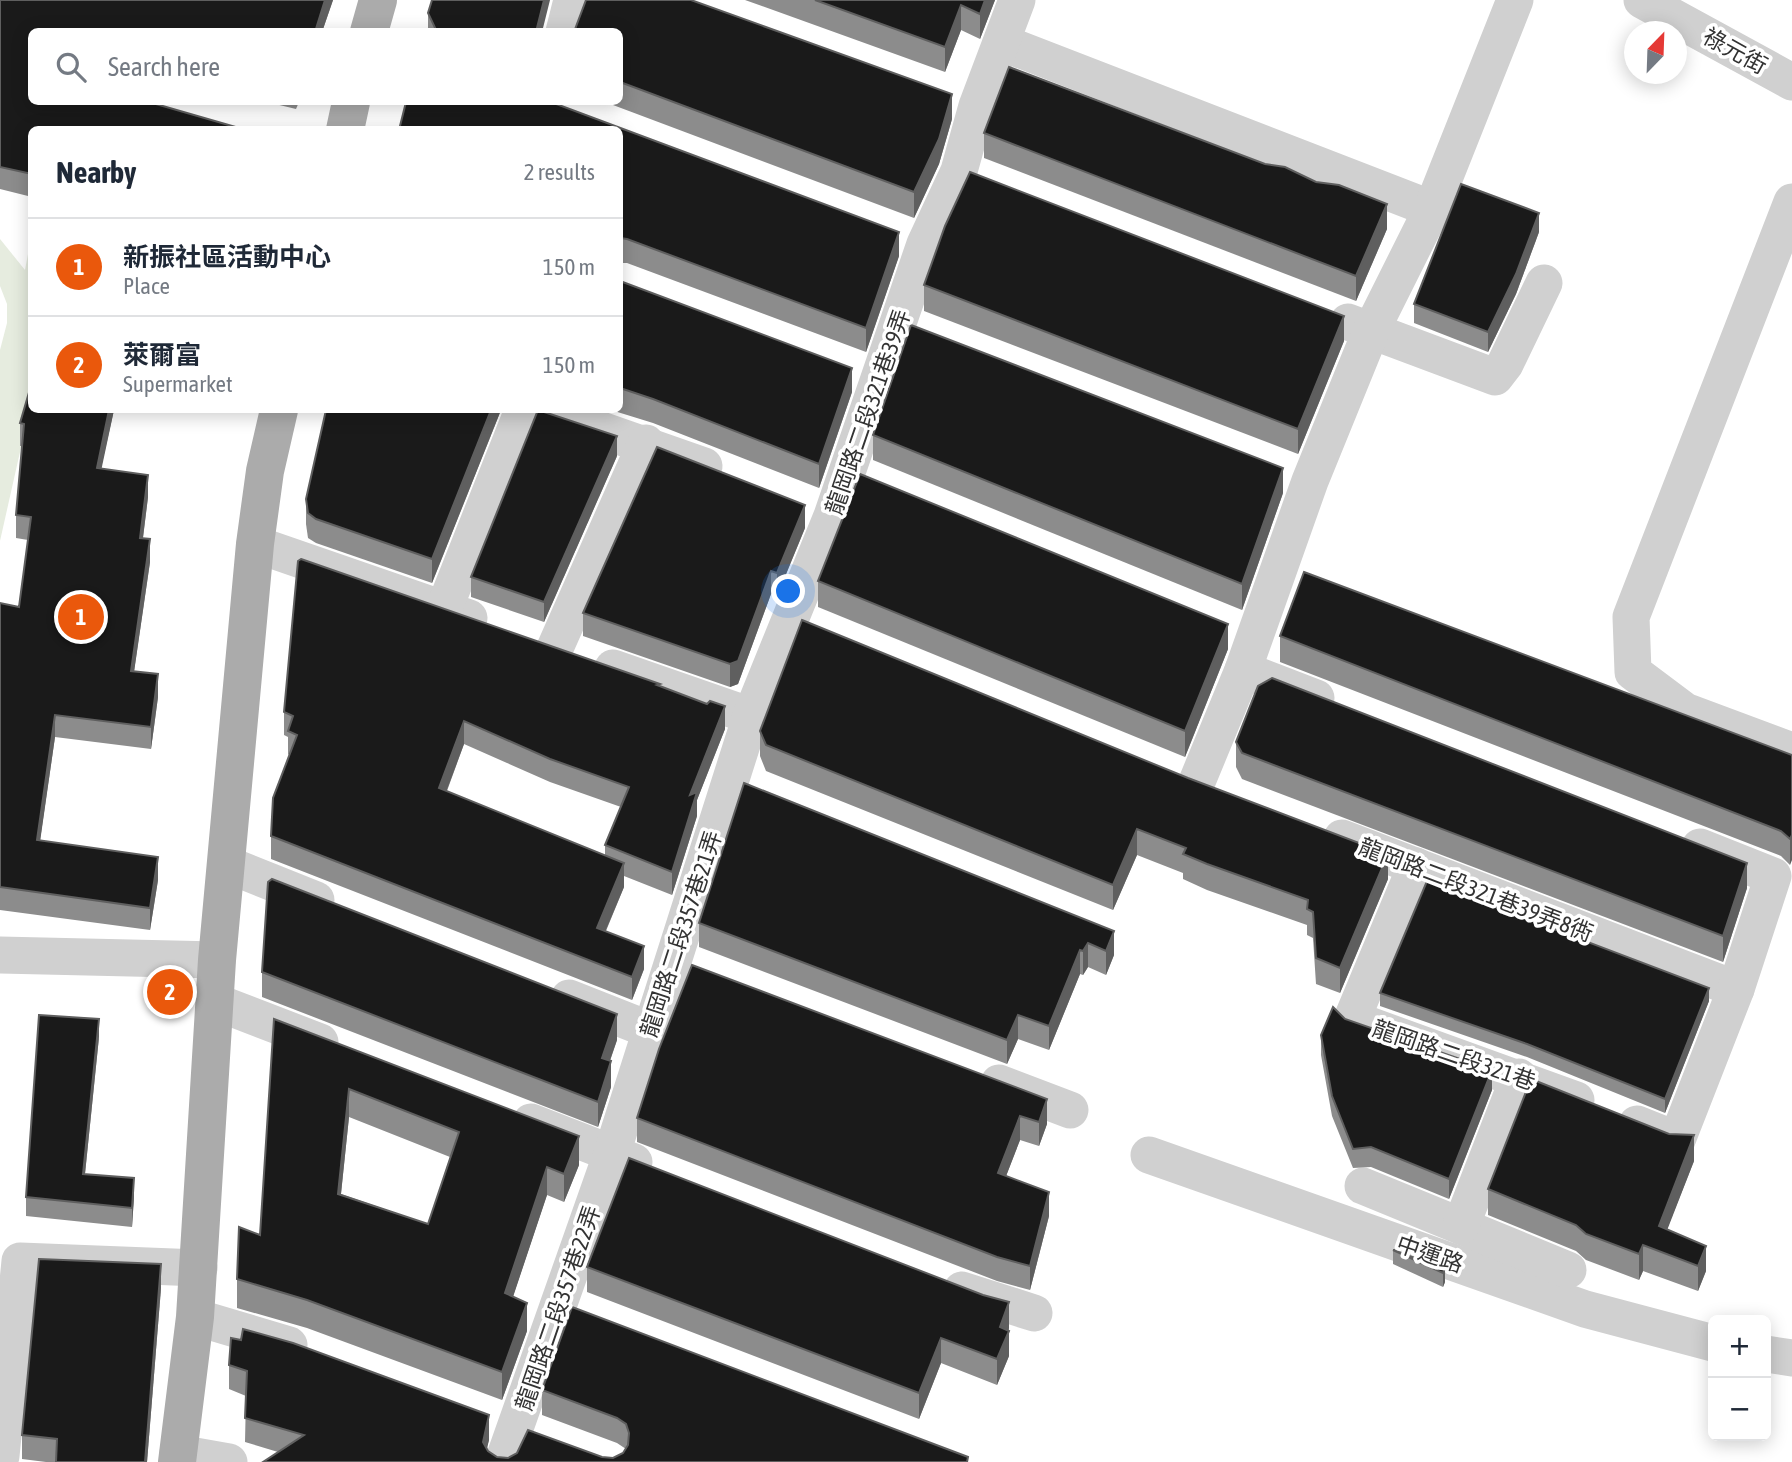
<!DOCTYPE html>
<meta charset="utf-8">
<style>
body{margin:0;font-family:"Asap Condensed","Noto Sans TC",sans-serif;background:#f2f2f3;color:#1f2937}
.controls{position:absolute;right:21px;bottom:21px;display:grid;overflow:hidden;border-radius:10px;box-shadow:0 4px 18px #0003}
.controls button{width:63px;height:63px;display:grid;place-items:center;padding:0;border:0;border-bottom:2px solid #e0e1e3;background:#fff;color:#1f2937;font:35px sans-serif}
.compass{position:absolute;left:1624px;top:21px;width:63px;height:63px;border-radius:50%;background:#fff;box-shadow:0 4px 18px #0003;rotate:23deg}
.you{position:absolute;left:789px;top:592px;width:24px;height:24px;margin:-18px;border:5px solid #fff;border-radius:50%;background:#1a73e8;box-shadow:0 0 0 10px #1a73e833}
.badge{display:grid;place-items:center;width:46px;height:46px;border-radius:50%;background:#ea580c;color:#fff;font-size:23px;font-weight:700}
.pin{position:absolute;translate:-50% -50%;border:4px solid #fff;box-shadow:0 2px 7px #0006}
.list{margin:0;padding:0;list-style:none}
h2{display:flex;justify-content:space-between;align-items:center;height:91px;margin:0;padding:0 28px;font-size:30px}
h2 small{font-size:23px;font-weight:400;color:#747a83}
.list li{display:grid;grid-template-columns:46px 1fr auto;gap:21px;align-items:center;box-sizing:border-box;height:98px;padding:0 28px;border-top:2px solid #e0e1e3}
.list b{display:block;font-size:26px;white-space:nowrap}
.list p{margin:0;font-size:23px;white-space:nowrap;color:#747a83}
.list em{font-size:23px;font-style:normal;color:#747a83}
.icon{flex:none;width:38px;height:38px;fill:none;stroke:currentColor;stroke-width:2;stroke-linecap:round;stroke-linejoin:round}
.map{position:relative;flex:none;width:1792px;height:1462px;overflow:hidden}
.search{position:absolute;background:#fff;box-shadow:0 4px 18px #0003;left:28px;top:28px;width:595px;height:77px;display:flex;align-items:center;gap:18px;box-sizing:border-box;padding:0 24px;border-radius:10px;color:#747a83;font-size:26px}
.panel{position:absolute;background:#fff;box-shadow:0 4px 18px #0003;left:28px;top:126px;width:595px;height:287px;border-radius:10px}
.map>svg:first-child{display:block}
.green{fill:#e6ecdf}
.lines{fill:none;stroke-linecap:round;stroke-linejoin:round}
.minor{stroke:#d0d0d0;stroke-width:37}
.major{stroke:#ababab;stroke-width:38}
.wall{fill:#8c8c8c;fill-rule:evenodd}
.shaded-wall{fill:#5f5f5f}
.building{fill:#1a1a1a;stroke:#5f5f5f;stroke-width:2;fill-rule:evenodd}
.labels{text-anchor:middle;stroke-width:7;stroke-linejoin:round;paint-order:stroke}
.street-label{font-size:23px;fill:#333;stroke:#fff}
</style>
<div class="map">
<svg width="1792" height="1462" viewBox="0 0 1792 1462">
<rect width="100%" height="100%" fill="#fff"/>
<polygon class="green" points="31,238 31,403 0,541 0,350 7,323 7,304 0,286 0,239 25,270"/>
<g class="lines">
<g class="minor">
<polyline points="1642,0 1792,82"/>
<polyline points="564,32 572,0"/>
<polyline points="1003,43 1432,209"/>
<polyline points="1792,202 1631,617 1633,672 1685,711 1792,751"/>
<polyline points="1348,322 1495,377 1505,364 1544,283"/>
<polyline points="544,410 704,466"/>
<polyline points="255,544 469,618"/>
<polyline points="444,609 523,410"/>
<polyline points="555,648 646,443"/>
<polyline points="613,668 751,716"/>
<polyline points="1243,670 1316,698"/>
<polyline points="1196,784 1243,670 1310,481 1371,331 1432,209 1515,0"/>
<polyline points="1342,838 1736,989"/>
<polyline points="226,864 316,900"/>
<polyline points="1416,866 1352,1019 1576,1100"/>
<polyline points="0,955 217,960"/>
<polyline points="569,998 650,1030"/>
<polyline points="216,1002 320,1042"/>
<polyline points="999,1083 1070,1110"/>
<polyline points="531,1122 634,1162"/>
<polyline points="1637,1124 1677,1140 1736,989 1773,876 1700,847"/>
<polyline points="1149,1155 1585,1309 1713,1343"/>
<polyline points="1363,1186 1568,1270"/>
<polyline points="1461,1226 1519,1077"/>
<polyline points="962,1290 1034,1313"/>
<polyline points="195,1317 289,1345"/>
<polyline points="1766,1354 1792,1358"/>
<polyline points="178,1453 229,1462"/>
<polyline points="1,1456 20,1261 199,1268"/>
<polyline points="503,1462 612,1153 751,716 832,516 925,244 959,171 977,106 1017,0"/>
</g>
<g class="major">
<polyline points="369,32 378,0"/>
<polyline points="345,130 351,102"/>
<polyline points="177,1462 195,1317 217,960 255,544 265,471 279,410"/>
</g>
</g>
<g class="wall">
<polygon points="0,0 333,0 322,32 32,32 32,197 0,189"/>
<polygon points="745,0 995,0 980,39 961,30 945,72"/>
<polygon points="428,13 542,32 428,32"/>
<polygon points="620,32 952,119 939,164 914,218 605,102 620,102"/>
<polygon points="267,102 299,102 296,109"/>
<polygon points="620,130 899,256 866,352 627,263 620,263"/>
<polygon points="984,133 1387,229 1356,301 984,158"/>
<polygon points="1539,232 1516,294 1488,352 1414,323 1414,304"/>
<polygon points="620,281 852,392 819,488 653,423 611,410 620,410"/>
<polygon points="924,285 1344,341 1298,454 924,311"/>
<polygon points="114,410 101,468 148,497 143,538 150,562 134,671 158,697 151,749 55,737 40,840 158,880 150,930 0,910 0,603 19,607 28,540 16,538 16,515 22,446 20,446 20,423"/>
<polygon points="326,410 501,410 432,583 316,543 308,538 306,524 306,499"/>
<polygon points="873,435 1283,493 1242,610 873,460"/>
<polygon points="617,456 544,622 471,597 471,577"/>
<polygon points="805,528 777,596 771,594 738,684 730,687 583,636 583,613"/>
<polygon points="818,581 1228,649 1185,757 818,607"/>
<polygon points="1280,636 1792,755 1790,865 1781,856 1280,662"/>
<path d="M660,686L725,729L697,800V816L672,895L624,876V887L606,931L644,969L632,1000L271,859V836L289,755L288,754V737L284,735V712ZM464,744L550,782L621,807L605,845V856L447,791Z"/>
<polygon points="760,731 1388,879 1340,993 1316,984 1313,938 1307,935 1307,925 1207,890 1183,879 1183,873 1137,855 1113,910 766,771 760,756"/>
<polygon points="1236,742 1747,888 1723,962 1242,779 1236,767"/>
<polygon points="699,923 1114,931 1114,955 1106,975 1088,967 1083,975 1080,974 1049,1050 1018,1039 1007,1064 699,947"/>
<polygon points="692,965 1047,1124 1039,1146 1020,1140 1006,1176 1049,1216 1030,1290 997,1281 637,1142 637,1118"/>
<polygon points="262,972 617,1040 610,1061 611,1087 598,1127 262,997"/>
<polygon points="1380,993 1709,1001 1665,1113 1527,1057 1380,1006"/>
<path d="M274,1019L579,1165L564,1202L547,1195L513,1296L527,1331L502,1400L307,1328L237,1308V1279L260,1235ZM349,1117L450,1157L428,1224L341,1194Z"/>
<polygon points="1345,1019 1492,1090 1449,1199 1371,1167 1353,1168 1332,1116 1321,1055 1321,1035"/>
<polygon points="99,1037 85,1174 134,1196 132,1227 26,1216 26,1197"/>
<polygon points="1694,1161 1667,1229 1706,1271 1698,1291 1643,1271 1639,1280 1586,1260 1576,1251 1488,1215 1488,1189"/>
<polygon points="1393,1250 1445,1269 1445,1282 1443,1287 1393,1264"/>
<polygon points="587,1267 1009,1328 1009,1356 997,1385 941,1363 919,1419 587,1292"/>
<polygon points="161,1288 147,1462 46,1462 22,1459 22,1435"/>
<polygon points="229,1365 489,1440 486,1449 488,1451 497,1457 613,1458 623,1453 626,1449 617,1443 542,1415 542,1390 968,1462 263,1462 278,1452 245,1442 246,1396 229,1389"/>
</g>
<g class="shaded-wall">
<polygon points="325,0 333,0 322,32 315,32"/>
<polygon points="544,0 550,0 542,32 536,32"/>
<polygon points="985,0 995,0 980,39 980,14"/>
<polygon points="961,5 961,30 945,72 945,47"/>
<polygon points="952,94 952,119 939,164 914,218 914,192"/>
<polygon points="1387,204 1387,229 1356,301 1356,276"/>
<polygon points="1539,213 1539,232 1516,294 1488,352 1488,332"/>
<polygon points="899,232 899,256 866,352 866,328"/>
<polygon points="1344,316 1344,341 1298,454 1298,429"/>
<polygon points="852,368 852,392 819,488 819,464"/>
<polygon points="109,410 114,410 97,490 97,468"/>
<polygon points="491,410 501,410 432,583 432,559"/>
<polygon points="617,436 617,456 544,622 544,602"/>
<polygon points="1283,468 1283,493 1242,610 1242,584"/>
<polygon points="148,475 148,497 140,561 140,538"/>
<polygon points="805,505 805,528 777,596 777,573"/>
<polygon points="150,539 150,562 131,693 131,671"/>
<polygon points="771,571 771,594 738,684 730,687 730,664"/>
<polygon points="1228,624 1228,649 1185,757 1185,731"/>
<polygon points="158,674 158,697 151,749 151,727"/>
<polygon points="725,706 725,729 697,800 697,816 672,895 672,872 690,795"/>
<polygon points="55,715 55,737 37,863 37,840"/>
<polygon points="464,721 464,744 439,811 439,788"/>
<polygon points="1137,829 1137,855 1113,910 1113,885"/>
<polygon points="1792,835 1792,860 1790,865 1790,839"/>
<polygon points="1388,854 1388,879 1340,993 1340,968"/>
<polygon points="158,857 158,880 150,930 150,908"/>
<polygon points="624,863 624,887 597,951 597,928"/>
<polygon points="1747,863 1747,888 1723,962 1723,936"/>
<polygon points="1114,931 1114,955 1106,975 1106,951"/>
<polygon points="1088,943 1088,967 1083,975 1083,951"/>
<polygon points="644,946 644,969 632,1000 632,977"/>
<polygon points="1080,950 1080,974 1049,1050 1049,1026"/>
<polygon points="1709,988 1709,1001 1665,1113 1665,1099"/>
<polygon points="617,1014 617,1040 602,1083 602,1058"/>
<polygon points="1018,1015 1018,1039 1007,1064 1007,1040"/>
<polygon points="99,1019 99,1037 83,1193 83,1174"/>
<polygon points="611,1061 611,1087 598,1127 598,1102"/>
<polygon points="1492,1070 1492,1090 1449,1199 1449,1179"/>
<polygon points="349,1089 349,1117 338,1222 338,1194"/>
<polygon points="1047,1099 1047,1124 1039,1146 1039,1122"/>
<polygon points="1020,1116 1020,1140 998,1197 998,1173"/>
<polygon points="1694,1135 1694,1161 1659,1251 1659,1226"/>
<polygon points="579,1136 579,1165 564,1202 564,1174"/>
<polygon points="547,1167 547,1195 505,1321 505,1293"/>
<polygon points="134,1178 134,1196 132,1227 132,1208"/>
<polygon points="1049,1192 1049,1216 1030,1290 1030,1266"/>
<polygon points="1643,1245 1643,1271 1639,1280 1639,1254"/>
<polygon points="1706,1246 1706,1271 1698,1291 1698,1266"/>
<polygon points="161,1264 161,1288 147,1462 145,1462"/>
<polygon points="1445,1269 1445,1282 1443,1287 1443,1273"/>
<polygon points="1009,1302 1009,1328 1004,1342 1009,1331 1009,1356 997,1385 997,1359 1000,1327"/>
<polygon points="527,1303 527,1331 502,1400 502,1372"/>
<polygon points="941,1338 941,1363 919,1419 919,1393"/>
<polygon points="489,1415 489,1440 484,1462 483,1442"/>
</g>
<g class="building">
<polygon points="0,0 325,0 315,32 32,32 32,102 149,102 246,130 32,130 32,174 0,167"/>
<polygon points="432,0 544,0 536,32 437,32 428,13"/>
<polygon points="586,0 691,0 952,94 939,139 914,192 620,82 620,32 574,32"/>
<polygon points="815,0 985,0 980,14 961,5 945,47"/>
<polygon points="1009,67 1265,164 1285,167 1316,182 1339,185 1387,204 1356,276 984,133"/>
<polygon points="406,102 551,102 899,232 866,328 627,239 620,238 620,130 399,130"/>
<polygon points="970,172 1344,316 1298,429 924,285 945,226"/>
<polygon points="1461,184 1539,213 1516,274 1488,332 1414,304"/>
<polygon points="620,281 852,368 819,464 653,399 620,388"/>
<polygon points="911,325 1283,468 1242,584 873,435"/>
<polygon points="30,389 32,389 32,410 109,410 97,468 148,475 140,538 150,539 131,671 158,674 151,727 55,715 37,840 158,857 150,908 0,887 0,603 19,607 31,517 16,515 24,424 20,423"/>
<polygon points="326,410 491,410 432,559 316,519 308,513 306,499"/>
<polygon points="538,410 617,436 544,602 471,577"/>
<polygon points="657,447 805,505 777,573 771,571 738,661 730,664 583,613"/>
<polygon points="860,474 1228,624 1185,731 818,581"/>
<polygon points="301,559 660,684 657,685 707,704 710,701 725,706 690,795 697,792 672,872 605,845 629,787 550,759 464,721 439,788 624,863 597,928 644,946 632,977 271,836 273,798 297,735 288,731 293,716 284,712 298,561"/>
<polygon points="1304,572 1792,755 1792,835 1790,839 1781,831 1280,636"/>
<polygon points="802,620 1188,778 1388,854 1340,968 1316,958 1313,912 1307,909 1308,900 1207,864 1183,854 1186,848 1137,829 1113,885 766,745 760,731"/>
<polygon points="1272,678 1747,863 1723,936 1242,753 1236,742 1258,686"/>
<polygon points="744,783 1114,931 1106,951 1088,943 1083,951 1080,950 1049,1026 1018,1015 1007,1040 699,923"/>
<polygon points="272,879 617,1014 602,1058 611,1061 598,1102 262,972 268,882"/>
<polygon points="1427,881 1709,988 1665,1099 1527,1044 1380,993"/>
<polygon points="692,965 1047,1099 1039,1122 1020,1116 998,1173 1049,1192 1030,1266 997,1257 637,1118 659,1049"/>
<polygon points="1333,1007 1345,1019 1492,1070 1449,1179 1371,1147 1353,1149 1332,1096 1321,1035"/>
<polygon points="39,1015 99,1019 83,1174 134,1178 132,1208 26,1197"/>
<path d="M274,1019L579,1136L564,1174L547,1167L505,1293L527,1303L502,1372L307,1300L237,1279L239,1227L260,1235ZM349,1089L459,1132L428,1224L338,1194Z"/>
<polygon points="1531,1079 1669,1134 1694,1135 1659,1226 1706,1246 1698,1266 1643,1245 1639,1254 1586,1234 1576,1225 1488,1189"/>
<polygon points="629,1158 983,1295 1009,1302 1000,1327 1009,1331 997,1359 941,1338 919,1393 587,1267"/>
<polygon points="1393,1250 1445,1269 1443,1273"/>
<polygon points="39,1259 161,1264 145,1462 56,1462 57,1439 22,1435"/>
<polygon points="572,1307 968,1457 967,1462 263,1462 304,1435 245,1418 247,1371 229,1365 231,1338 241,1340 243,1329 293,1343 489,1415 483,1442 488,1451 497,1457 508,1458 517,1453 528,1430 602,1457 613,1458 623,1453 628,1445 629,1433 626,1424 617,1418 542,1390"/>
</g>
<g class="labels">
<g class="street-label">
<text transform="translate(1735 51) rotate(29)" y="8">祿元街</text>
<text transform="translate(868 412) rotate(-71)" y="8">龍岡路二段321巷39弄</text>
<text transform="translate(1476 890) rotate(21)" y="8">龍岡路二段321巷39弄8衖</text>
<text transform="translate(681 934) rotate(-72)" y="8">龍岡路二段357巷21弄</text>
<text transform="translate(1454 1055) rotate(19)" y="8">龍岡路二段321巷</text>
<text transform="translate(1430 1254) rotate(19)" y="8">中運路</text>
<text transform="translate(558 1308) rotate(-71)" y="8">龍岡路二段357巷22弄</text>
</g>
</g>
</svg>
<div class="controls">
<button>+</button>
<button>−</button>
</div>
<svg class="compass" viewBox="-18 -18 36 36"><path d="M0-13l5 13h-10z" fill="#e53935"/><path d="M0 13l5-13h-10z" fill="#747a83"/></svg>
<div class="you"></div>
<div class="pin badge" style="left:81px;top:617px">1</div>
<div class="pin badge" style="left:170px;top:992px">2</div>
<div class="search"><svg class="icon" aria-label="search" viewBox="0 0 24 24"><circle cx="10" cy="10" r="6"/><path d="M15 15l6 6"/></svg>Search here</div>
<section class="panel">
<h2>Nearby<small>2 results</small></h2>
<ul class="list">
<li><span class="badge">1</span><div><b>新振社區活動中心</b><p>Place</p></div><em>150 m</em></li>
<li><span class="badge">2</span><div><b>萊爾富</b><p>Supermarket</p></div><em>150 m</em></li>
</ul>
</section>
</div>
